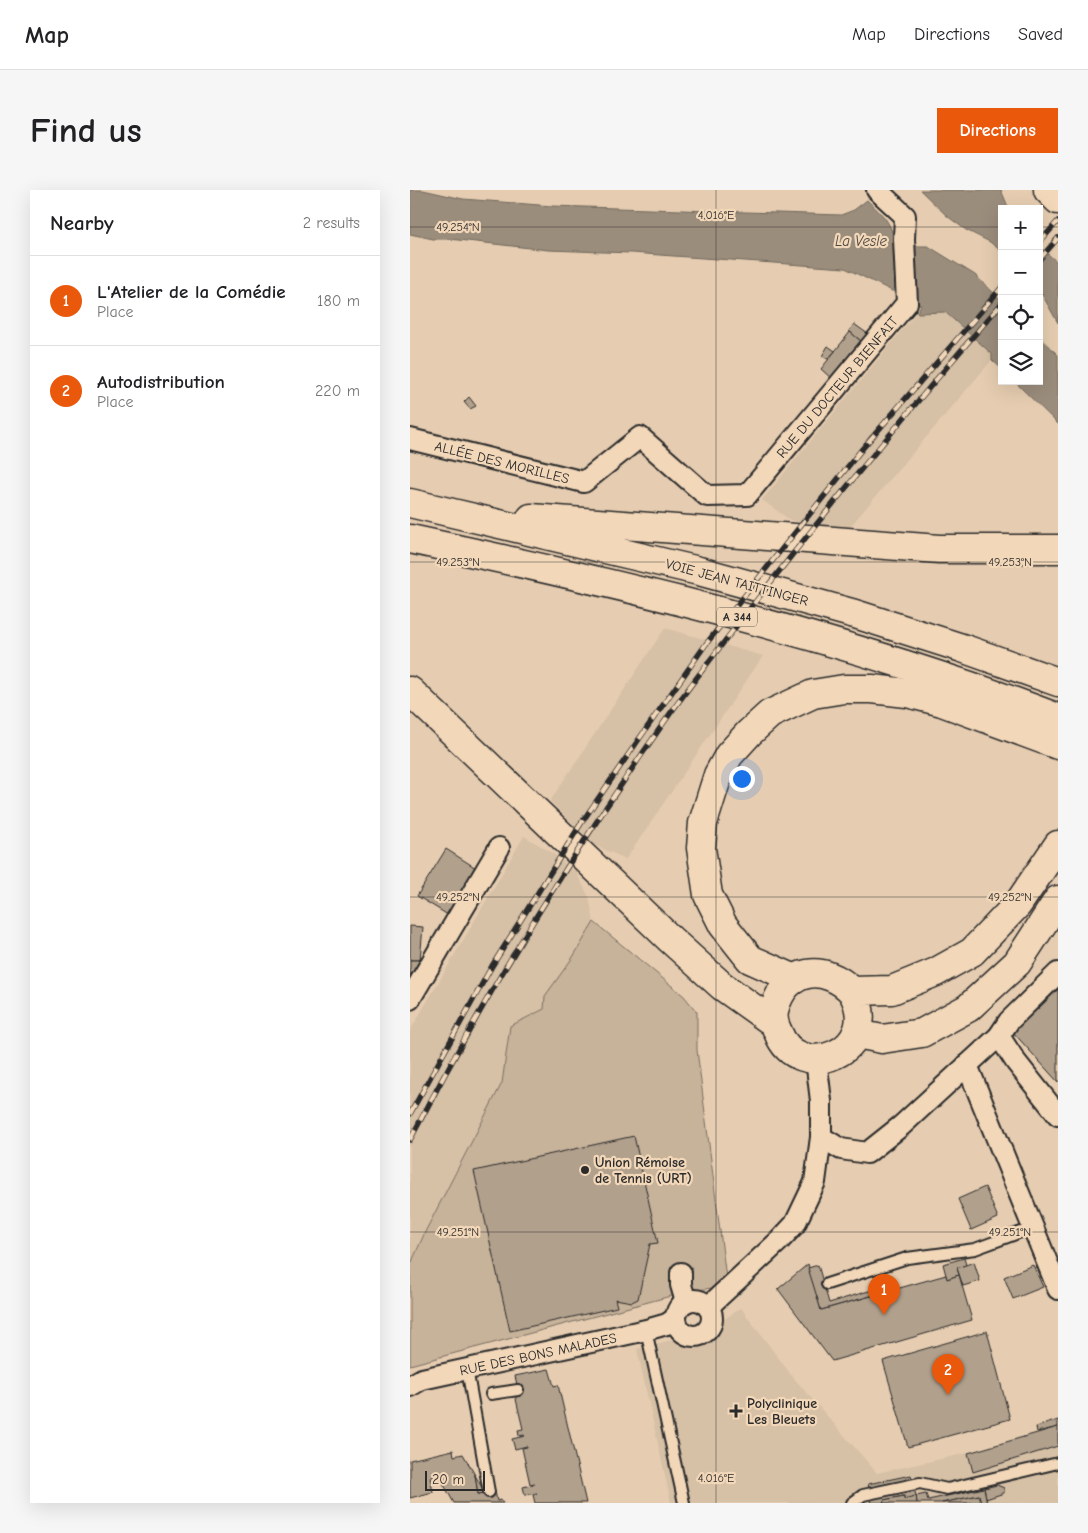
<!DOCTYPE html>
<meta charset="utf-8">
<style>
body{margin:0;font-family:"Comic Neue",sans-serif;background:#f6f6f6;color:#202124}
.controls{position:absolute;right:15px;top:15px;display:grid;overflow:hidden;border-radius:0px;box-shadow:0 5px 20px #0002}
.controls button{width:45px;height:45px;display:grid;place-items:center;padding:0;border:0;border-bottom:1px solid #e0e0e0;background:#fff;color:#202124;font:25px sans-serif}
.scale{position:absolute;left:15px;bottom:12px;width:60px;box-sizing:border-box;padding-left:5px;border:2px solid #2b2b2b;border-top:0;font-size:14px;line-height:18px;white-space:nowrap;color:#2b2b2b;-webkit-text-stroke:4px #f2d7b9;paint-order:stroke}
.you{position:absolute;left:331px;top:588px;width:18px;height:18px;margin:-12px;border:4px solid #fff;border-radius:50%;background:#1a73e8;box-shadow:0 0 0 8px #1a73e833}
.badge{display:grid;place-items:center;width:32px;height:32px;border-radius:50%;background:#ea580c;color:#fff;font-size:16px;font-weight:700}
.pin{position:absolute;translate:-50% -41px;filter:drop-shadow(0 1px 2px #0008)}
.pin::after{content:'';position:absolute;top:26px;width:18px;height:15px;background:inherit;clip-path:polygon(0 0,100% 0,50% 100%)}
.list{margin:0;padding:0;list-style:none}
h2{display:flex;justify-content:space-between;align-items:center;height:65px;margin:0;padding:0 20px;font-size:21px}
h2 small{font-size:16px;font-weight:400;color:#757577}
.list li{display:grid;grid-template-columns:32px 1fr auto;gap:15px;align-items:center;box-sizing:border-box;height:90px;padding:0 20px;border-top:1px solid #e0e0e0}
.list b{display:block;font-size:19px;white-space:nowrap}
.list p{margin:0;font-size:16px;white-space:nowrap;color:#757577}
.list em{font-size:16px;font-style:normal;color:#757577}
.icon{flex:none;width:28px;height:28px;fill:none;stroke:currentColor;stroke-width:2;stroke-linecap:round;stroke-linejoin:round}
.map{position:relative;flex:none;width:648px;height:1313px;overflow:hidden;border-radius:0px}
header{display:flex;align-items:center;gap:30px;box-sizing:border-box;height:70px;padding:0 25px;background:#fff;border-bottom:1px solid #e0e0e0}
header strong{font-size:24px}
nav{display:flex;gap:28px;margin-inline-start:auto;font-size:18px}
.intro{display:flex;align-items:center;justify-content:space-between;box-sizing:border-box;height:120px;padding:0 30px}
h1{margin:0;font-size:35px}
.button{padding:12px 22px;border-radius:0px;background:#ea580c;color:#fff;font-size:18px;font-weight:700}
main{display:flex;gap:30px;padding:0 30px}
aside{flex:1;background:#fff;border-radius:0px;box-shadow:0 5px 20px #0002}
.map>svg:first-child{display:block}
.built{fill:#d6c0a6}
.green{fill:#c7b29a;stroke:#796e62}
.water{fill:#9b8d7b;stroke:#6e665b}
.building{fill:#b1a08c;stroke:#2b2b2b}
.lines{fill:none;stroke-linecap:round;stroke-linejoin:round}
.service-casing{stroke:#2b2b2b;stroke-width:14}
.minor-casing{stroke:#2b2b2b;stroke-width:24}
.secondary-casing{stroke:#2b2b2b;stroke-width:31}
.motorway-casing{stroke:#2b2b2b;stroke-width:31}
.service{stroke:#f2d7b9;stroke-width:10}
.minor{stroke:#f2d7b9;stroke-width:20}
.secondary{stroke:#f2d7b9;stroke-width:28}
.motorway{stroke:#f2d7b9;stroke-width:28}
.rail-casing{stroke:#2b2b2b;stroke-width:5.5}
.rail{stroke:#f2d7b9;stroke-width:4;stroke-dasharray:11;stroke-linecap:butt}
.ticks{fill:none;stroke:#2b2b2b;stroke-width:1;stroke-opacity:0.45}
.poi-dot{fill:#2b2b2b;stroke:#f2d7b9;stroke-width:2}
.labels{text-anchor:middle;stroke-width:4.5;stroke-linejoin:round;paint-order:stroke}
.shield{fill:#f2d7b9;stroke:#675f56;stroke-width:1}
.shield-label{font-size:12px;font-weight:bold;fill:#2b2b2b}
.street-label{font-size:14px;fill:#2b2b2b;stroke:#f2d7b9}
.poi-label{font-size:14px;font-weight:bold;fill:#2b2b2b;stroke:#f2d7b9;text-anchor:start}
.water-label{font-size:15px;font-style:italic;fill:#4d4843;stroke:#f2d7b9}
.ticks-label{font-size:12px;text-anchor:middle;fill:#2b2b2b;stroke:#f2d7b9;stroke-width:4.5;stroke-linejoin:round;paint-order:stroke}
</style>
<header>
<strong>Map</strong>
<nav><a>Map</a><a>Directions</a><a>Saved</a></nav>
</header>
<div class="intro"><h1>Find us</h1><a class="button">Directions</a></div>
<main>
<aside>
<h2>Nearby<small>2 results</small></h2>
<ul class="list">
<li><span class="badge">1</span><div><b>L'Atelier de la Comédie</b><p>Place</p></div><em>180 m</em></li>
<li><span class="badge">2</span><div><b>Autodistribution</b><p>Place</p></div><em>220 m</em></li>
</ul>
</aside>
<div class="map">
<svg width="648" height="1313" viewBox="0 0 648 1313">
<rect width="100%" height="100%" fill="#e6cdb1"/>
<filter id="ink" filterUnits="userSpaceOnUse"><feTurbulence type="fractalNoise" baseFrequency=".02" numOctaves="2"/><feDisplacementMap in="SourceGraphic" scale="10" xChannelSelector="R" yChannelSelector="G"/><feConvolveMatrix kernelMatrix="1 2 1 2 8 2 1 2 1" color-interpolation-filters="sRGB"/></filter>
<g filter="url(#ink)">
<g class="built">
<polygon points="507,122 508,123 535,122 582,164 582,170 438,339 412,337 380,330 352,310"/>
<polygon points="255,438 353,466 216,669 184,655 140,611"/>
<polygon points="114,646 141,662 166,682 179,707 184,732 134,819 100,836 92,893 16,1040 0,1076 0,841"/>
<polygon points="331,1118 382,1186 467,1283 558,1263 563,1282 648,1256 648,1313 261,1313 227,1159 284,1144 304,1136"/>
</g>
<polygon class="green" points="184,732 274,806 287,822 287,860 316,1088 302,1098 280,1101 0,1175 0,1076 16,1040 92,893 100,836 134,819 135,806 163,767"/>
<g class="water">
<path d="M0,0H13L53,9L142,16L431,25L444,20L457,10C467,20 478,28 482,42L507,56H518L565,85L592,111V179L582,170V164L535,122L508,123L507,122L511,115L435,78L221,63L138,60L39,49H23L0,44Z"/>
<polygon points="510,0 591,0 599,19 592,19 592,62 580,52 556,40 537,26"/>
<polygon points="629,56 648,73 648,133 629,99"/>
<polygon points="629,147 648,165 648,234 604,191 629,191"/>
</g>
<g class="building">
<polygon points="444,134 458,144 452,152 439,141"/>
<polygon points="440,142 452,152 422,189 411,179"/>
<polygon points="418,156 425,161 418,169 412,166"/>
<polygon points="59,207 66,216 60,219 54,212"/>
<polygon points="36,659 66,678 38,725 7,706"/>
<polygon points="0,736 13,737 10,770 0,770"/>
<polygon points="0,770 10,770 1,785 0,785"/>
<polygon points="648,795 648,892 601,840"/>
<polygon points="224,946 248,1053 240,1054 228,1109 222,1112 205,1109 207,1117 100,1141 64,981"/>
<polygon points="575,997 588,1028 561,1040 548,1009"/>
<polygon points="554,1068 556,1075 547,1078 549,1085 537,1089 533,1074"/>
<polygon points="564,1072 570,1091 553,1096 547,1078"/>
<polygon points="398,1074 411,1120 536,1085 537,1089 549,1085 562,1130 422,1171 368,1099"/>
<polygon points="408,1075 419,1113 462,1100 464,1105 411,1120 398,1078"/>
<polygon points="623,1075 633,1097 603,1109 594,1087"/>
<polygon points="577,1141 600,1229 498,1257 473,1171"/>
<polygon points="139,1179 144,1196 148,1195 176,1313 125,1313 123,1305 127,1303 115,1305 113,1297 125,1294 125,1293 120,1294 112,1258 117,1257 117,1256 105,1259 102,1249 115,1246 114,1245 109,1246 108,1240 113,1239 105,1205 109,1204 105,1186"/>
<polygon points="648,1230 648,1237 627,1242 626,1237"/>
<polygon points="648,1237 648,1256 563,1282 558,1263"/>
<polygon points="43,1260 44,1266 53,1264 65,1285 68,1304 85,1301 87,1311 91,1310 93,1313 44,1313 29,1286 20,1287 23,1302 0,1308 0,1270"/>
<polygon points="65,1285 75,1303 68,1304"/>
<polygon points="501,1285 506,1306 494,1309 494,1306 474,1310 475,1313 462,1313 458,1294"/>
<polygon points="587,1295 594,1298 594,1303 576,1309 574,1298"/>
<polygon points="574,1298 577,1313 571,1313 569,1305 532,1313 507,1313 506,1306 516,1304 518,1310"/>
<polygon points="569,1305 571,1313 532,1313"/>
<polygon points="494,1306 494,1309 506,1306 507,1313 473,1313 474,1310"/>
</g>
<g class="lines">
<defs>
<g id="service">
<polyline points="417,1094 497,1068 565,1059 622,1038"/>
<polyline points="236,1140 274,1313"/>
<polyline points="57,1179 79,1302"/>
<polyline points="81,1204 108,1200"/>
<polyline points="442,1313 453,1305 510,1293 537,1299 648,1273"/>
</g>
<g id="minor">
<polyline points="0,249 174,292 230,247 297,306 337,305 497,113 494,49 495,26 467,0"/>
<polyline points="0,809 89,658"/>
<polyline points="589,846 606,872 648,925"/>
<polyline points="406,869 411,911 411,947"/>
<polyline points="557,875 648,1099"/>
<polyline points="271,1083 271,1095 276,1112"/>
<circle cx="284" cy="1128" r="18"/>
<polyline points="298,1117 369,1051 385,1034 405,992 411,947 431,959 457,963 491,936 589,846 599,831 648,783"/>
<polyline points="0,1196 12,1189 236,1140 257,1134 266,1128"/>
</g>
<g id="secondary">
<polyline points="638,0 648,10"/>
<path d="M442,801C476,861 388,896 368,842C364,834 362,825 365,817C377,777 415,774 442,801L482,800L526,782L562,762L608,714L648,655"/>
<polyline points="447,844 472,849 512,843 558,818 607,773 648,710"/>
</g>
<g id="motorway">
<polyline points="0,313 289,381 445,424 552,458 648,492"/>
<polyline points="121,328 529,359 648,359"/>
<path d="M0,349C183,388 367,431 545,491C579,502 614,515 648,528"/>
<polyline points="0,501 261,750 312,796 364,833"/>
<polyline points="385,789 340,769 313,735 298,705 291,658 293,633 308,585 319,565 339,543 360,524 403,504 434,499 462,499 497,503 532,512 648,555"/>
</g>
</defs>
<use href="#service" class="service-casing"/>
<use href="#minor" class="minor-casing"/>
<use href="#secondary" class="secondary-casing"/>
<use href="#motorway" class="motorway-casing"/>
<use href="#service" class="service"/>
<use href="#minor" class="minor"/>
<use href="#secondary" class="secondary"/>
<use href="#motorway" class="motorway"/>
<defs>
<g id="rail">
<polyline points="629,53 648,31"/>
<polyline points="629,70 648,48"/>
<polyline points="0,924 82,776 172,632 236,539 296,454 395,330 452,259 592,97"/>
<path d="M0,950C73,809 155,674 246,544C275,501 307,461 339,420C420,315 505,213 592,113"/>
</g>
</defs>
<use href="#rail" class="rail-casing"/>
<use href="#rail" class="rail"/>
</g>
</g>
<path class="ticks" d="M306,0V1313M0,37H592M629,37H648M0,372H648M0,707H648M0,1042H648"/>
<g class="poi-dot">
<circle cx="175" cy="980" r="5"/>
<path d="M323.5 1213.5h5v5h5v5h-5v5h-5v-5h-5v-5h5z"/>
</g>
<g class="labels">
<rect class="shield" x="307" y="417.5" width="40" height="19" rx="4"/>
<g class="shield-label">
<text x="327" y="431">A 344</text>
</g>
<g class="street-label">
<text transform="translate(427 197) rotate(-50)" y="5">RUE DU DOCTEUR BIENFAIT</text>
<text transform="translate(92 272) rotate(14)" y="5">ALLÉE DES MORILLES</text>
<text transform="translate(327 392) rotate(15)" y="5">VOIE JEAN TAITTINGER</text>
<text transform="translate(128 1164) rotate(-12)" y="5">RUE DES BONS MALADES</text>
</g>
<g class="poi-label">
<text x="185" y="977">Union Rémoise<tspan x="185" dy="16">de Tennis (URT)</tspan></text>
<text x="337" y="1218">Polyclinique<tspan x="337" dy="16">Les Bleuets</tspan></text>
</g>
<g class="water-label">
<text x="451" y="56">La Vesle</text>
</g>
</g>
<g class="ticks-label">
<text x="306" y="29">4.016°E</text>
<text x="48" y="41">49.254°N</text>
<text x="48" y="376">49.253°N</text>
<text x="600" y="376">49.253°N</text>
<text x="48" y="711">49.252°N</text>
<text x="600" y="711">49.252°N</text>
<text x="48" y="1046">49.251°N</text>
<text x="600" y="1046">49.251°N</text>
<text x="306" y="1292">4.016°E</text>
</g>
</svg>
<div class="controls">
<button>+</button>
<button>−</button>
<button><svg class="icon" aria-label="locate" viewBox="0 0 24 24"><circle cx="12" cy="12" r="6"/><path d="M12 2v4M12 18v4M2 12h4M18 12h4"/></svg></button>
<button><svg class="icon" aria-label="layers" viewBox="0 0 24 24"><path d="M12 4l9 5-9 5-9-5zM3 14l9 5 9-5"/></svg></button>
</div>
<div class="scale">20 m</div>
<div class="you"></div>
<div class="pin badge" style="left:474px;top:1125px">1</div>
<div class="pin badge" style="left:538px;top:1205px">2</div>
</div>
</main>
